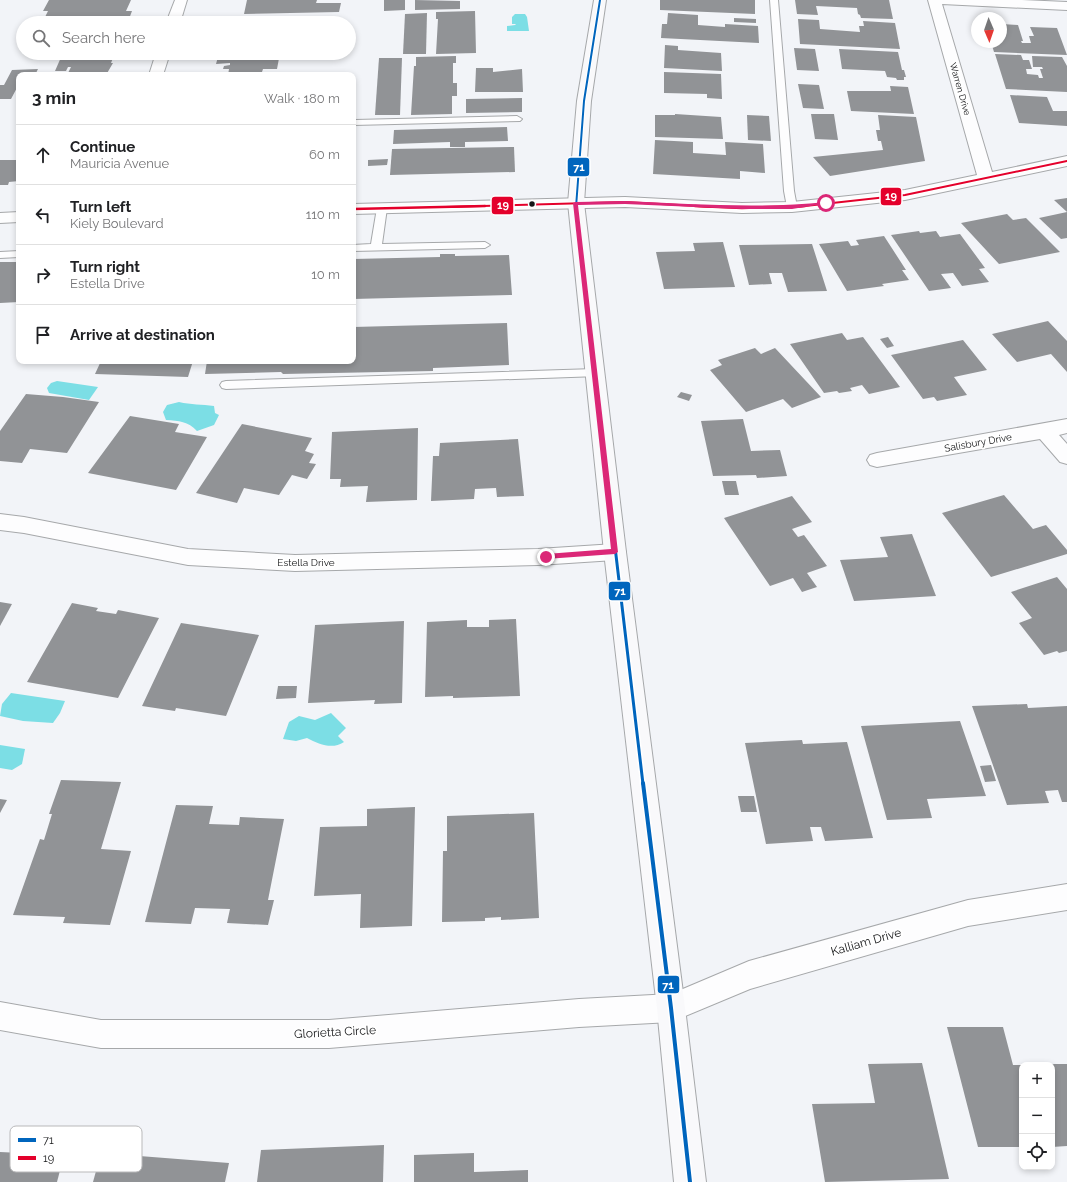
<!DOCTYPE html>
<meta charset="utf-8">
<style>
body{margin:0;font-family:Raleway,sans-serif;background:#f2f2f2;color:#202124}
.controls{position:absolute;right:12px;bottom:12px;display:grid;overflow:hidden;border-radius:8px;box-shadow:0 2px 6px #0003}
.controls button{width:36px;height:36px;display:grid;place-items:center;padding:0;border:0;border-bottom:1px solid #e0e0e0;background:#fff;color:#202124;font:20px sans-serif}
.compass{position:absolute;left:971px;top:12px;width:36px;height:36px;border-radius:50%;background:#fff;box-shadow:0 2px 6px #0003;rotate:178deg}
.stop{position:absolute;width:12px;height:12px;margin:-9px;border:3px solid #db2777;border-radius:50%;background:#fff}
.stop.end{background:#db2777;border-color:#fff;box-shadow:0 1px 4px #0008}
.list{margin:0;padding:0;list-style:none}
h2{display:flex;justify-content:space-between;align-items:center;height:52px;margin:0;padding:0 16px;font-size:17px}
h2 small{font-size:13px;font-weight:400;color:#757577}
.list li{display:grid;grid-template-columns:26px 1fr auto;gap:12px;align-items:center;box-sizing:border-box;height:60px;padding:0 16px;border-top:1px solid #e0e0e0}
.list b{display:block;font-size:15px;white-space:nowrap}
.list p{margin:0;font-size:13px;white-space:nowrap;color:#757577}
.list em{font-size:13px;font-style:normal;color:#757577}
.icon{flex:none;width:22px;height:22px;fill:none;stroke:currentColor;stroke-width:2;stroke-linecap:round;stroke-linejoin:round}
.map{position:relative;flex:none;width:1067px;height:1182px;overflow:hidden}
.search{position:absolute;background:#fff;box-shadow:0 2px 6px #0003;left:16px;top:16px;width:340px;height:44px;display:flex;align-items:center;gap:10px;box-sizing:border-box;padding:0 14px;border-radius:22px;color:#757577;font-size:15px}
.panel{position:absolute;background:#fff;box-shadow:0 2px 6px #0003;left:16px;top:72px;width:340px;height:292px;border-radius:8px}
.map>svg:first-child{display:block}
.water{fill:#7cdee5}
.building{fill:#919396}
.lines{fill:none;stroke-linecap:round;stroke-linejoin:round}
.lane-casing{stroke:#a6a8aa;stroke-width:2}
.street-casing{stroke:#a6a8aa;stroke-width:2}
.secondary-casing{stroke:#a6a8aa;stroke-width:2}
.lane{fill:#fdfdfe;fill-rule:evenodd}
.street{fill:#fdfdfe;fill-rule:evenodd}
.secondary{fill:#f9f9fb;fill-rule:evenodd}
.bus-1-far3-casing{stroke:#fff;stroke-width:4}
.bus-1-far2-casing{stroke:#fff;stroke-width:5}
.bus-1-far1-casing{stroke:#fff;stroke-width:6}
.bus-1-casing{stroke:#fff;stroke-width:7}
.bus-2-far1-casing{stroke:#fff;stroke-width:4}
.bus-2-casing{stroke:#fff;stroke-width:5}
.bus-1-far3{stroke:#0065bd;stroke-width:2}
.bus-1-far2{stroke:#0065bd;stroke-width:2.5}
.bus-1-far1{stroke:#0065bd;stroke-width:3}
.bus-1{stroke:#0065bd;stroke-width:4}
.bus-2-far1{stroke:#e4002b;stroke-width:2}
.bus-2{stroke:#e4002b;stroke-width:2.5}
.route{fill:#db2777}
.bus-dot{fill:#151618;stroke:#fff;stroke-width:1.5}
.labels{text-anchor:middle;stroke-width:4;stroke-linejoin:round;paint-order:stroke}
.far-street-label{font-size:9px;fill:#151618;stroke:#fff}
.street-label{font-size:10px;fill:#151618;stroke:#fff}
.near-street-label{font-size:12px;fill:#151618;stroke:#fff}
.key{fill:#fff;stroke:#b9b9ba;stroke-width:1}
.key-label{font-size:11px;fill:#151618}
.line-badge{stroke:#fff;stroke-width:1.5}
.badge-label{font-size:11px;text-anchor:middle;font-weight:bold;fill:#fff}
</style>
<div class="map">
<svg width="1067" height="1182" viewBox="0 0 1067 1182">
<rect width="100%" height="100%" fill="#f2f4f8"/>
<g class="water">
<polygon points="515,14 525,14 527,17 529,31 507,31 507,26 515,25 516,24 512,24 512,17"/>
<polygon points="57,381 98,387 89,400 49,393 47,388 51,383"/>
<path d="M179,402C191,405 202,404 214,406L215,413L219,415L214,425L197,431C188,421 179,421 166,420L163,412L167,405Z"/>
<polygon points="11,693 65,701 60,713 53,723 23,721 0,716 2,704"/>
<path d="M331,713L346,728L338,736L344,742C332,750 319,744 307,738L296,741L283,739L289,722L299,716L315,720Z"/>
<polygon points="0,745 25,749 22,764 12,770 0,768"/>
</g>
<g class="building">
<polygon points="49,0 131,0 126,11 132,11 129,19 43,21 48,11 43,11"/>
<polygon points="247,0 317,0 316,3 341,3 339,12 244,14"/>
<polygon points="384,0 405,0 405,10 384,11"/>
<polygon points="415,0 460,1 460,9 415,10"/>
<polygon points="660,0 755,0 755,14 660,10"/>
<polygon points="795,0 889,0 893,19 861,18 860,15 858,14 857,8 816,6 818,15 797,14"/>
<polygon points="475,11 476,53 436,54 438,19 436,19 436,12"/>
<polygon points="427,13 426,54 403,54 405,14"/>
<polygon points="668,13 698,15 698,25 725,27 725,24 758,26 759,43 661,38 662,24 667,24"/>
<polygon points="734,18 756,19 756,23 734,22"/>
<polygon points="798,19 819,20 820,29 860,32 859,26 864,26 863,21 895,23 900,49 800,44"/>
<polygon points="292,21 292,23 258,23 258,22"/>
<polygon points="1001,24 1018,25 1023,41 1021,41 1022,43 1031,43 1029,36 1034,36 1030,27 1057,28 1067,55 994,52 991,42 1001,42"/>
<polygon points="665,45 678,46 678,50 721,53 722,71 664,68"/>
<polygon points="794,48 815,49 819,71 797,70"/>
<polygon points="839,49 898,52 902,70 904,70 906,77 904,77 904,80 897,80 896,78 887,77 885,71 842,69"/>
<polygon points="219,53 280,53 277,69 263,69 261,75 228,75 229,69 223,69 224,66 230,65 230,63 216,64"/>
<polygon points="995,54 1021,55 1023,60 1029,60 1032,69 1026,69 1027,74 1038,75 1039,78 1043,78 1040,69 1043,69 1042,67 1033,67 1032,56 1062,57 1067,66 1067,92 1006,89"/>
<polygon points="62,55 75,55 73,59 113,58 111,63 113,63 106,75 67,75 71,67 68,67 66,71 55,71"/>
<polygon points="456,56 456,63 453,63 453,83 457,83 457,96 452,96 452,114 411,115 414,66 416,66 416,57"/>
<polygon points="379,58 402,58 400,115 375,115"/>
<polygon points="476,68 493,68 493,72 522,69 523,92 475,92"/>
<polygon points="38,69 35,75 19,75 19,84 11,99 0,99 0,85 4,85 12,70"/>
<polygon points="664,72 721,74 722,99 707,98 707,94 664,93"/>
<polygon points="798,84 819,85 824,109 803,108"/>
<polygon points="890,86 908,87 914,114 851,111 847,91 891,91"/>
<polygon points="1010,95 1047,97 1053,111 1067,111 1067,126 1019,123"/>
<polygon points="522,98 522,112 466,113 466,99"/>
<polygon points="675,114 721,117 723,139 655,137 655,115 675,115"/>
<polygon points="811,114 834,114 838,140 815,139"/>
<polygon points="747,115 769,116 771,141 748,140"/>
<polygon points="878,115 916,117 925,161 830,176 813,157 883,150 881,141 878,141 876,130 880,130"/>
<polygon points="507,127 508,141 465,142 465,147 450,147 450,142 393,144 394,130"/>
<polygon points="655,140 693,142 693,153 726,155 725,142 763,144 765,173 740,171 740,179 653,174"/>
<polygon points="514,147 515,172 390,175 392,149"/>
<polygon points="388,159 387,165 368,166 368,160"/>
<polygon points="0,160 19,160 19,181 9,182 8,185 0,185"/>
<polygon points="1067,198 1067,212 1054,200"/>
<polygon points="1067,212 1067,238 1061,239 1039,218"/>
<polygon points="1007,214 1013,220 1026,218 1060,252 999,264 961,223"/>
<polygon points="919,231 920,233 936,231 940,237 960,234 985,268 979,269 989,282 962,286 953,273 941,274 951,288 929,291 891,235"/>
<polygon points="884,236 906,270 902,270 909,280 882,284 884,286 847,291 819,244 848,241 851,246 859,245 856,240"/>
<polygon points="723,242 735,287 664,289 656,252 695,251 693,243"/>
<polygon points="812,244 827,291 788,292 782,273 769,273 772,284 749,285 739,245"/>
<polygon points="440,254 455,254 455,256 509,255 512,295 353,299 353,259 440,257"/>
<polygon points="0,262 19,262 19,302 0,303"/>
<polygon points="1048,321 1067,341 1067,372 1051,354 1017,362 992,334"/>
<polygon points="507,323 509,365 433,368 433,371 283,374 281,372 205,374 207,361 353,361 353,327"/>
<polygon points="842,333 847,340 863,337 900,387 869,394 862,385 850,388 852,391 839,393 837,391 824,393 790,344"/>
<polygon points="888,337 894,346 887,348 880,339"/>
<polygon points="963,340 987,370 954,377 967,395 937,401 934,397 923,399 891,355"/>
<polygon points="755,348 761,354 775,348 821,397 792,408 783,399 746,412 710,370 722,365 718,360"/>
<polygon points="101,361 193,361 188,377 95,374"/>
<polygon points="681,392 692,395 689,401 677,397"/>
<polygon points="26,394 63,397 99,402 67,453 30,449 22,463 0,461 0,431"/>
<polygon points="130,416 179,424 175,432 207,437 176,490 88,473"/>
<polygon points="743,419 751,451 780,450 787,476 757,478 756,475 713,476 701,421"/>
<polygon points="242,424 312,438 305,451 314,454 309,463 316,464 307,479 292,475 279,495 244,488 237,503 196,493"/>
<polygon points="418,428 417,500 366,502 368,486 340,487 341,479 330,479 332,432"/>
<polygon points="518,439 524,496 497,497 496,488 475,489 474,499 431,501 433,456 439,456 440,443"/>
<polygon points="722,481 736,481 739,495 725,495"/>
<polygon points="1004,495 1033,529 1046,525 1067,550 1067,554 991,577 942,513"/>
<polygon points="792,496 812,522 792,529 798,537 804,535 827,566 807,573 817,587 802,592 793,578 770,586 724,518"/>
<polygon points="912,534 936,596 854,601 840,560 888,557 880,537"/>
<polygon points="1057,577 1067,589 1067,651 1059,653 1057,651 1044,655 1019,623 1032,618 1011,592"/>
<polygon points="0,602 12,604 0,626"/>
<polygon points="72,603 98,608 96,611 116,614 118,610 159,618 118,698 27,682"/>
<polygon points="516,619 520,696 453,698 453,696 425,697 427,622 467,620 467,627 489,627 489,620"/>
<polygon points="404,621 402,703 374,704 375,700 308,703 315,625"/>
<polygon points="181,623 259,635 226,716 176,708 175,711 142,706"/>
<polygon points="278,686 297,686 296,698 276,699"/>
<polygon points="1027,704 1028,708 1067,706 1067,802 1062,802 1058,790 1045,791 1049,803 1007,805 972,706"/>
<polygon points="960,721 986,796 927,799 932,818 887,820 861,726"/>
<polygon points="802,740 803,744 847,742 873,838 825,841 821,827 810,827 813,841 766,844 745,743"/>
<polygon points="991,765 996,781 985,782 980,766"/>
<polygon points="61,780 121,782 101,849 131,851 110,925 63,923 65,917 13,915 40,839 44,840 52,814 49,814"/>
<polygon points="738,796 754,796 757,812 741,812"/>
<polygon points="0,799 7,800 0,813"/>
<polygon points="176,805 213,806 209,824 239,825 240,817 284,819 268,900 274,900 268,925 227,923 230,909 195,908 191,924 145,922"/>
<polygon points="415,807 412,926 360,928 361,894 314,896 320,827 367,826 367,809"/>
<polygon points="534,813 539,918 501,920 501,917 485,918 485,921 442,922 443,851 447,851 447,816"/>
<polygon points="947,1027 1003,1027 1013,1065 1022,1065 1022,1147 978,1147"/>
<polygon points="922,1063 949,1179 825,1182 812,1104 875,1103 868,1064"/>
<polygon points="1052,1064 1067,1064 1067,1146 1052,1147"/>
<polygon points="384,1145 383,1182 257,1182 261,1150"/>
<polygon points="0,1152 64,1155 57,1182 0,1182"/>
<polygon points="101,1153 229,1163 225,1182 93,1182"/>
<polygon points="474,1153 474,1172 528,1170 528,1182 414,1182 414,1155"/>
</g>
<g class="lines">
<defs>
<g id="lane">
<polygon points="770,0 778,0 794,191 797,207 792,210 787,207 784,191"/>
<polygon points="517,116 522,119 520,121 353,125 353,121 355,120"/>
<polygon points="382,205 387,208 382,244 485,242 490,245 485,248 353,251 353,245 371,244 377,208"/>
<polygon points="19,251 19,257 0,258 0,252"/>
<polygon points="595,369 599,370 601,373 599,376 226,389 222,388 220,385 222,382 226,381"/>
</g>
<g id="street">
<polygon points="175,0 187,0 180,23 166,23"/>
<polygon points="928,0 1022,0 1067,2 1067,10 942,4 992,172 1067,156 1067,166 905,200 792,212 742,213 625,207 353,214 353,204 625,197 742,203 792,202 905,190 977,175"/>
<polygon points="156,53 170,53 163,75 149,75"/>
<polygon points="19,212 19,222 0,223 0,213"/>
<polygon points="1067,419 1067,433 1059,435 1067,444 1067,464 1060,462 1040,439 877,467 870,465 867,460 870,455 877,453"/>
<polygon points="0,514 24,517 188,549 295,555 538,549 615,544 623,546 626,552 623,558 615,560 538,565 295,571 188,565 24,533 0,530"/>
<polygon points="1067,884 1067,910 968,926 750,989 671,1022 579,1027 329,1048 101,1048 0,1030 0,1002 101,1020 329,1020 579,999 671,994 749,961 968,900"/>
</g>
<polygon id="secondary" points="594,0 606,0 591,101 584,203 626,552 685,1008 706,1182 674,1182 657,1008 604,552 568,203 577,101"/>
</defs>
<use href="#lane" class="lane-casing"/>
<use href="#street" class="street-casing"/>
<use href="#secondary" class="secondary-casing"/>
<use href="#lane" class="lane"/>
<use href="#street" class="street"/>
<use href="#secondary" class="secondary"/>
<defs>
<polyline id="bus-1-far3" points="576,207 584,101 600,0"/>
<polyline id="bus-1-far2" points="576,206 605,463"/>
<polyline id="bus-1-far1" points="605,462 643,784"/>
<polyline id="bus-1" points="643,783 671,1008 690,1182"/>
<g id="bus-2-far1">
<polyline points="446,207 625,202 715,207"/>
<polyline points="796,207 905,195 1067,161"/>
</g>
<g id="bus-2">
<polyline points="695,206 742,208 805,206"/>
<polyline points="353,209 485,206"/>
</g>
</defs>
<use href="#bus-1-far3" class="bus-1-far3-casing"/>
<use href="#bus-1-far2" class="bus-1-far2-casing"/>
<use href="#bus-1-far1" class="bus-1-far1-casing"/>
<use href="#bus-1" class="bus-1-casing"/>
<use href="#bus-2-far1" class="bus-2-far1-casing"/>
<use href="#bus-2" class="bus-2-casing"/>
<use href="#bus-1-far3" class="bus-1-far3"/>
<use href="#bus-1-far2" class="bus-1-far2"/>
<use href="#bus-1-far1" class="bus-1-far1"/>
<use href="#bus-1" class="bus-1"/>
<use href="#bus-2-far1" class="bus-2-far1"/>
<use href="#bus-2" class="bus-2"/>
</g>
<path class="route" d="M625,201C692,204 759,209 826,202L829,203L792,209H742L625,204L578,205L618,552L615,554L546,559L543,557L546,554L611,549L573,203L576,202Z"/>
<circle class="bus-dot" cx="532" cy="204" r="3.5"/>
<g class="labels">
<g class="far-street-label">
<text transform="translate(960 89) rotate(74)" y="3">Warren Drive</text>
</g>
<g class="street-label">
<text transform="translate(978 442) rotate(-10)" y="4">Salisbury Drive</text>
<text x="306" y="566">Estella Drive</text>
</g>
<g class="near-street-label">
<text transform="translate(866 942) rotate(-16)" y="4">Kalliam Drive</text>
<text transform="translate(335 1032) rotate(-3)" y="4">Glorietta Circle</text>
</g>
</g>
<rect x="10" y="1126" width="132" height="46" rx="6" class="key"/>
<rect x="18" y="1138" width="18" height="4" fill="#0065bd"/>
<rect x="18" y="1156" width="18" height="4" fill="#e4002b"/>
<g class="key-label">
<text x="43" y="1144">71</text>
<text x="43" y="1162">19</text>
</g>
<g class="line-badge">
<rect x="567" y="157" width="23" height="20" rx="4" fill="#0065bd"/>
<rect x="880" y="187" width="22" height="19" rx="4" fill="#e4002b"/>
<rect x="491" y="196" width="23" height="19" rx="4" fill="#e4002b"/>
<rect x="608" y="581" width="23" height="20" rx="4" fill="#0065bd"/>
<rect x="657" y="975" width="23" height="19" rx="4" fill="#0065bd"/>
</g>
<g class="badge-label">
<text x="579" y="171">71</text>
<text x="891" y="200">19</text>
<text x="503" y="209">19</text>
<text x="620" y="595">71</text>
<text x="668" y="989">71</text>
</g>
</svg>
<div class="controls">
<button>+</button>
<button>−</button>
<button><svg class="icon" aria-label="locate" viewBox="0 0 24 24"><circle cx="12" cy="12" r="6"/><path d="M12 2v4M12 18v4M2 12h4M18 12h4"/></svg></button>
</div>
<svg class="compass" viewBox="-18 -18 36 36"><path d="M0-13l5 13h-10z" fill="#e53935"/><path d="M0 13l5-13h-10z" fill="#757577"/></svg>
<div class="stop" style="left:826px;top:203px"></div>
<div class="stop end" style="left:546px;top:557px"></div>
<div class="search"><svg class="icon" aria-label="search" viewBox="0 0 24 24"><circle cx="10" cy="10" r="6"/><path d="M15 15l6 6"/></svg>Search here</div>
<section class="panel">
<h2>3 min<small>Walk · 180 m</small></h2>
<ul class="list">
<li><svg class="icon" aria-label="ahead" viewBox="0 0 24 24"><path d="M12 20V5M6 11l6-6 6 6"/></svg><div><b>Continue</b><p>Mauricia Avenue</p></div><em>60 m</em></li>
<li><svg class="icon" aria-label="left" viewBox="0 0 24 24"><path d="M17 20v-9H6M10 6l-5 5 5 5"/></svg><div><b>Turn left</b><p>Kiely Boulevard</p></div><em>110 m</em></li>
<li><svg class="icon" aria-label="right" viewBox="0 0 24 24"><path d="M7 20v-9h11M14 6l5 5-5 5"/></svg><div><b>Turn right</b><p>Estella Drive</p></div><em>10 m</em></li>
<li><svg class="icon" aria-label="arrive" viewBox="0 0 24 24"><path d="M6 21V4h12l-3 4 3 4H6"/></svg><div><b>Arrive at destination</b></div></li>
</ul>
</section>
</div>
